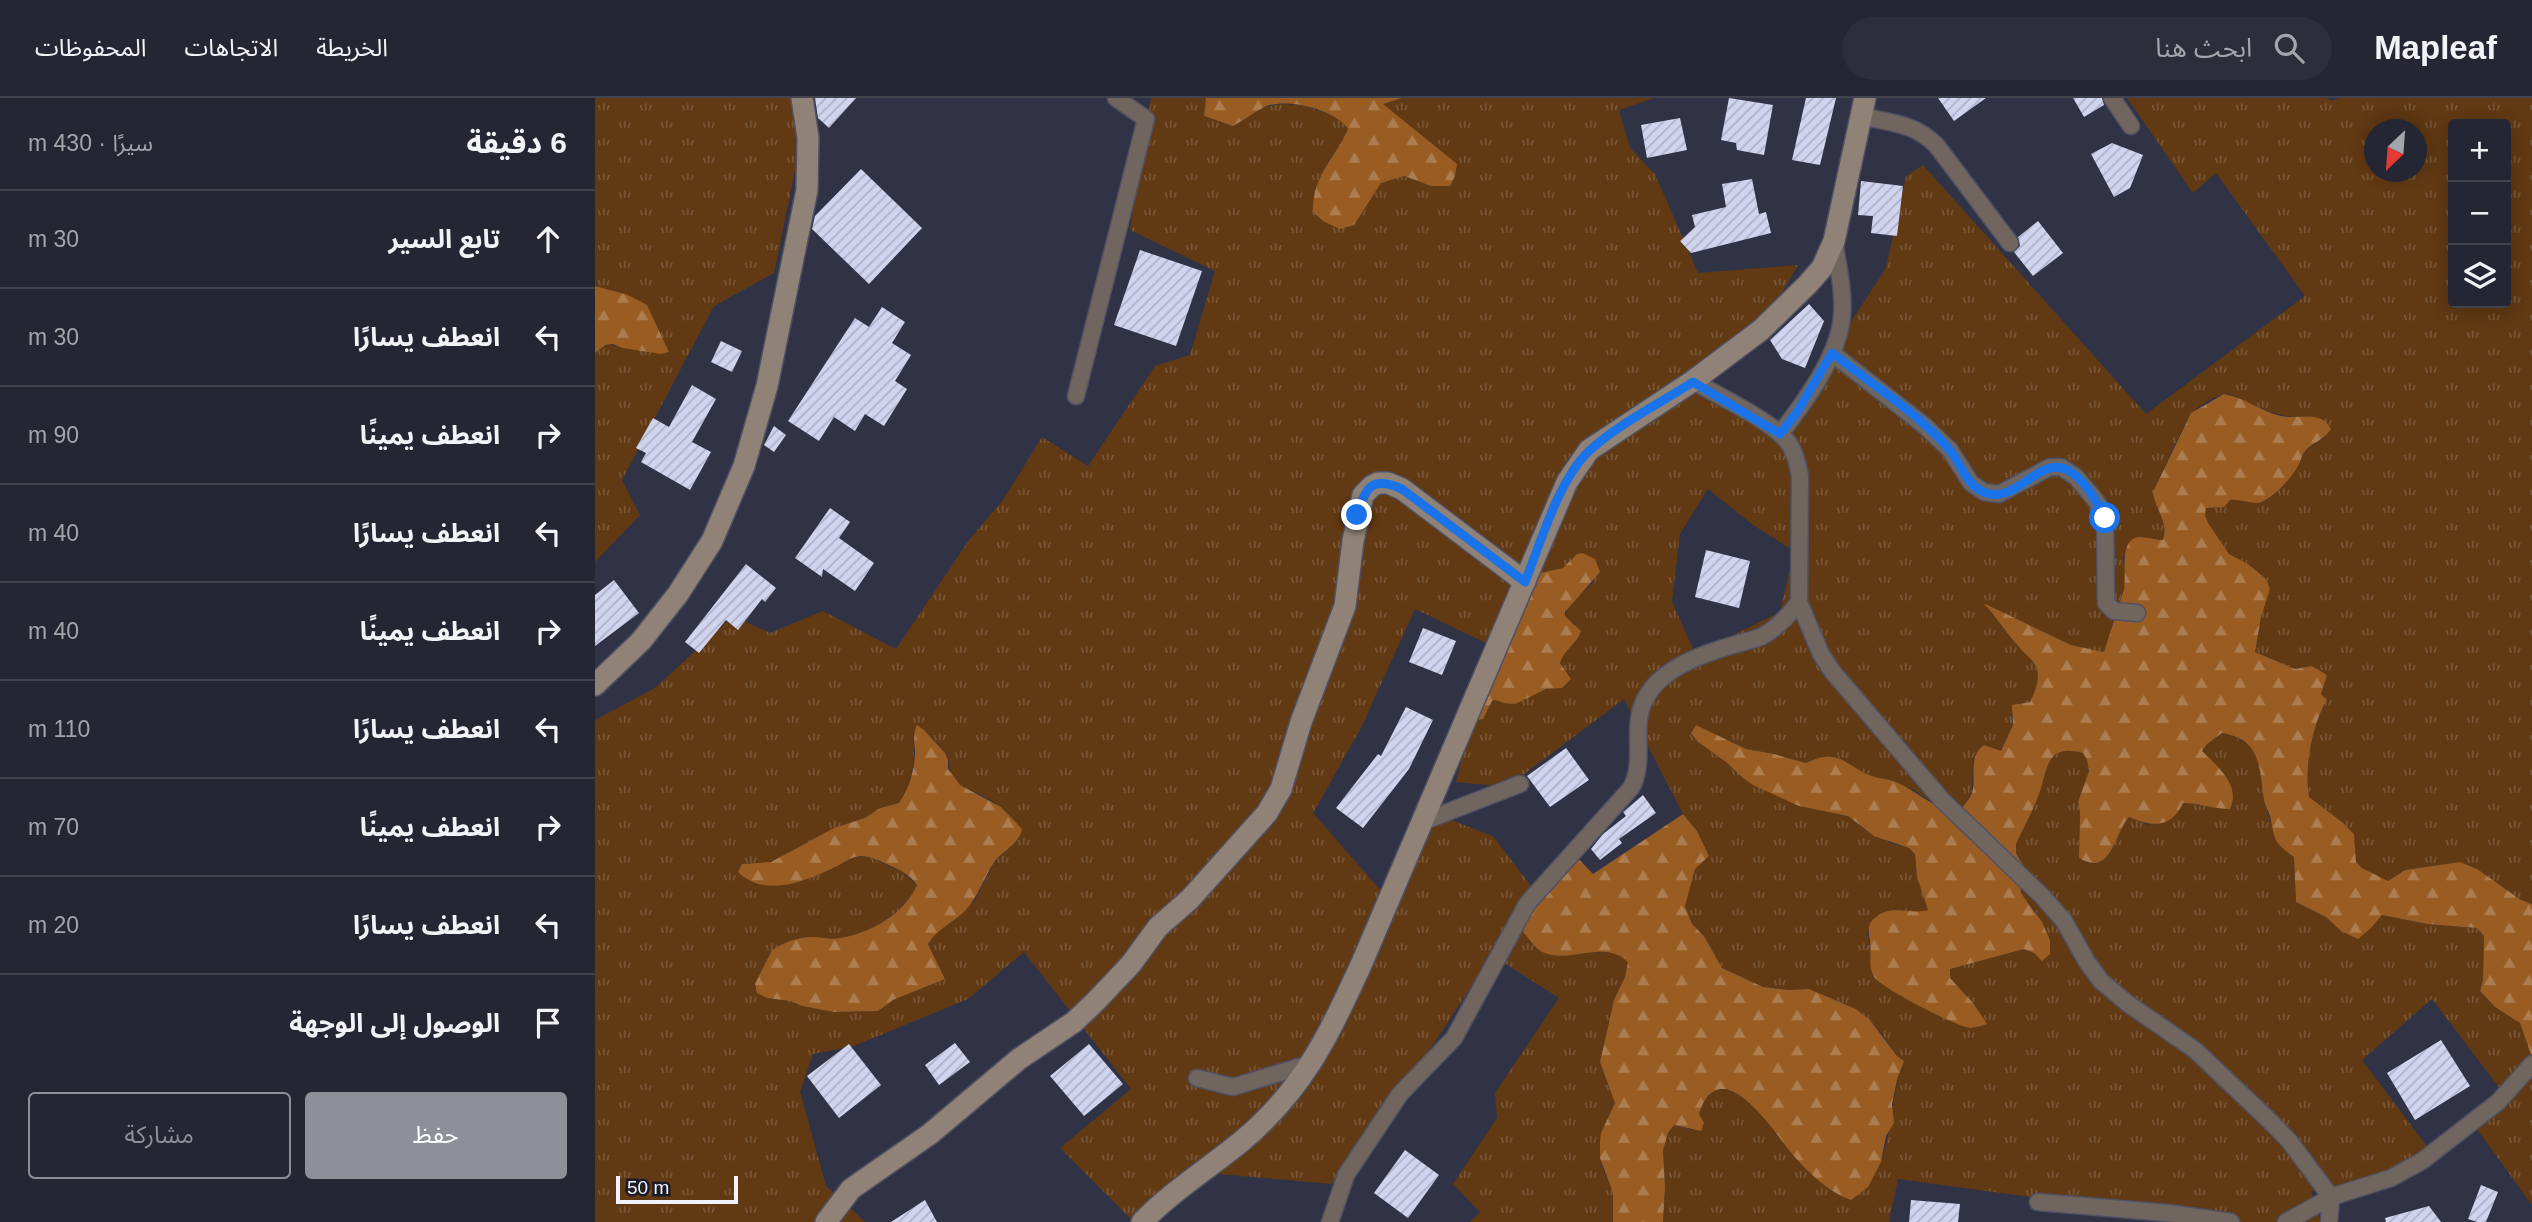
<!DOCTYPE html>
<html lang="ar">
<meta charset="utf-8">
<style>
body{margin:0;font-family:Arial,"Noto Sans Arabic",sans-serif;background:#2c2e3c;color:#f1f3f6;direction:rtl}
.controls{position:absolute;right:21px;top:21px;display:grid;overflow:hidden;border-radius:7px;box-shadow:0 4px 18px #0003}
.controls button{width:63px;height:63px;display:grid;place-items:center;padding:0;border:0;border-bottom:2px solid #41434f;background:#242634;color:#f1f3f6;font:35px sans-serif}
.compass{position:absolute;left:1769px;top:21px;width:63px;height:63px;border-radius:50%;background:#242634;box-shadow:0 4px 18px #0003;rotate:205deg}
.scale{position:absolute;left:21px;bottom:18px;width:122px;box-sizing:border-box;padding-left:7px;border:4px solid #f1f2fd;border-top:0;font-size:19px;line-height:24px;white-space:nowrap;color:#f1f2fd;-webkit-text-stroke:5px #1a1b24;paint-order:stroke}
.stop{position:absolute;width:21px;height:21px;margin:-16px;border:5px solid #1a73e8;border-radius:50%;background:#fff}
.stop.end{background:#1a73e8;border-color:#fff;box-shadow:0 2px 7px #0008}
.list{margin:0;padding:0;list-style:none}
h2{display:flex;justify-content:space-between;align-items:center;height:91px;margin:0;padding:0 28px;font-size:30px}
h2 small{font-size:23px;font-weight:400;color:#a3a5ac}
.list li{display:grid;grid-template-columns:46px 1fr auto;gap:21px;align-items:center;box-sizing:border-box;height:98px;padding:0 28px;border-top:2px solid #41434f}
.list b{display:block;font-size:26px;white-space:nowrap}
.list em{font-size:23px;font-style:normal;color:#a3a5ac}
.actions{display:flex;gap:14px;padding:21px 28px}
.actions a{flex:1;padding:16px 0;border:2px solid #8c9099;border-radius:7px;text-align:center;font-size:24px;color:#8c9099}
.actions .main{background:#8c9099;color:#fff}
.icon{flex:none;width:38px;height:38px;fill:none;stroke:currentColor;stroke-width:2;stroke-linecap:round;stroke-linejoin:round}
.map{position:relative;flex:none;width:1937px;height:1124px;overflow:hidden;direction:ltr}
header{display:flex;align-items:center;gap:42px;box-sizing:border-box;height:98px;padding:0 35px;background:#242634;border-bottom:2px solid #41434f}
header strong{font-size:33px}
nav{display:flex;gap:38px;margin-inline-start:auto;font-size:24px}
.search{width:490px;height:63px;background:#2c2e3c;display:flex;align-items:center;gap:18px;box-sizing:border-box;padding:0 24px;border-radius:38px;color:#a3a5ac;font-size:26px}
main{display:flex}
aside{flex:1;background:#242634}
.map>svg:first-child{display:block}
.grass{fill:url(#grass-tufts);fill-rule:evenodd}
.forest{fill:url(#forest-firs)}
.building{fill:url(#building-hatch)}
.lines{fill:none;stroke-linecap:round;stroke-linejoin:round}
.street-casing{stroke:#4f5163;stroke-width:19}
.secondary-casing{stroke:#4f5163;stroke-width:24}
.street{stroke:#70665f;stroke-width:16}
.secondary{stroke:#918277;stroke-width:21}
.route{stroke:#1a73e8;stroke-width:9}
</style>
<header>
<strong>Mapleaf</strong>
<div class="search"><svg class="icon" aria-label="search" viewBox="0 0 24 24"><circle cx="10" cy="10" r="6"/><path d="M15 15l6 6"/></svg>ابحث هنا</div>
<nav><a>الخريطة</a><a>الاتجاهات</a><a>المحفوظات</a></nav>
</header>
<main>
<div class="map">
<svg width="1937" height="1124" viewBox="0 0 1937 1124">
<defs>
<pattern id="grass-tufts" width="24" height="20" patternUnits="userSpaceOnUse" patternTransform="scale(1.75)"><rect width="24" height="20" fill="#613913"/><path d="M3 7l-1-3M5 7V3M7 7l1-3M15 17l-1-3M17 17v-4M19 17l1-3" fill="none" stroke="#785636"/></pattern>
<pattern id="forest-firs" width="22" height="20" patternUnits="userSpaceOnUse" patternTransform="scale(1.75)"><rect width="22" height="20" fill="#995d24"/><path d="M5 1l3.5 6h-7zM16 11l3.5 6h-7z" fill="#ad7d50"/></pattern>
<pattern id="building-hatch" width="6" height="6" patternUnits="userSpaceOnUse" patternTransform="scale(1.75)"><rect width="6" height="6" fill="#d0d4ee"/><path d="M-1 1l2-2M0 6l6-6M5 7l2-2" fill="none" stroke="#aeb1c6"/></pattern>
</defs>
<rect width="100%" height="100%" fill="#303246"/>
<g class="grass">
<path d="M0,0H200L204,53L179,175L119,208L27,382L45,417L0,464V255C3,252 5,249 9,248C17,243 59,258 74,254L52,207L0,188Z"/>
<path d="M556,0H611L609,18L638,28L667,10L685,6L707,7L737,17L746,21L753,31C739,61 717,78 719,114L728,123L759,126L786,85L808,78L836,88H854L860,78L853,59L787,6L807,0H1059L1024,12L1035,50L1060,76L1103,175L1203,167L1166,231L1107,283L1186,331L1291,170L1311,78L1328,67L1551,316L1710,198L1621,75L1598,95L1532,0H1732L1737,3L1744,0H1937V806L1926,802L1881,771L1865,764L1810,772L1793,783L1767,770L1761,764L1760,745L1747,724L1714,699C1709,671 1717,627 1732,602L1726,596L1731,577L1717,568L1700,571L1660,554L1666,519L1675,491L1671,481L1653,466L1634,456L1613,425L1610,417L1611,410H1620L1635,402L1644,401L1661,405L1670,403L1680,396L1700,373L1710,353L1731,338L1713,318C1689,322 1672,313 1651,304C1645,301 1638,296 1631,296C1621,297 1605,307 1598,314C1592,318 1559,391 1559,396C1560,414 1574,424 1568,442L1543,439L1528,459L1532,480L1509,554L1476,547L1390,507C1403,520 1412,537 1425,550C1431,557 1440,562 1442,572C1445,583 1440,594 1435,604L1426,605L1416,616L1418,627L1405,654L1389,647L1378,662L1377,695L1367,710C1343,715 1337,702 1318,692C1311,689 1305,685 1298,683C1291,680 1284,681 1276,678C1250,668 1243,650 1211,665L1179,656L1151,651L1101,627L1096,635L1103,644L1131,664L1148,680L1204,708L1253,718L1269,731L1296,745L1314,750L1320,756L1322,779L1333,812C1314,818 1305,808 1283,817L1272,833L1276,853L1275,862L1337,914L1378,905L1355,880V871L1429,851L1439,855L1455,842L1441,814L1426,795V761L1421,755V746C1429,729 1438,713 1444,696C1449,684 1450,664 1461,656C1470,651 1478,653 1488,655L1492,662L1494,673L1483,704L1485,715L1484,760C1517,781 1519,735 1534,719L1554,727L1584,713L1588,705L1596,704L1605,708L1628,674L1607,653L1612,646L1627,635L1637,637L1657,649L1664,665L1670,705L1682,744L1699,759L1701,804L1731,819L1746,833L1776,830L1787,817L1832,826L1882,830L1889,838L1888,882L1885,893L1900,909L1925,925L1937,959V1107L1881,1030L1915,1004L1837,901L1767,962L1837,1055L1824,1066L1731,1094L1716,1093L1726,1124H1619L1303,1081L1294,1124H1068L1070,1089L1068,1052L1069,1042L1079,1027L1098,1032L1107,1007L1118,992C1152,984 1180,1036 1199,1057C1211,1071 1225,1083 1238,1094C1251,1087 1271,1081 1281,1071C1295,1059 1297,993 1306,972L1302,958L1287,936L1275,922L1261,911L1214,891L1194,892L1168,889L1127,870L1109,838L1097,826L1090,807L1100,771L1114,757L1102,733L1088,716L1029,601L912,689L861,684L877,623L890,617L897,603L900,602C920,610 931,597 950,592C955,590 962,590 967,590L976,581L965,565L980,526L970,518C974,504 989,493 1000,483L968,470L945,475L897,548L820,511L766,630L718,715L795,803L837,715L898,738L937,789L933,840C954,879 1005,837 1033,863L1030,879L1019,902L1005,964L1020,1005L1006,1035L1007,1068L1018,1095V1124H875L885,1114L858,1086L902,1020L900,995L964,900L897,857L826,965L737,1086L612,1075L537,1122L465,1050L536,991L429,854L373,901L259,948L218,956L205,994L231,1088L270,1124H0V622L60,590L138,518L175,535L228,513L301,551L374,442L408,402L447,339L493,368L560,268L595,257L620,173L535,132ZM1858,26H1911V205H1858ZM1780,32H1822V74H1780ZM1113,391L1158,427L1199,453L1185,514L1100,556L1077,503L1085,436ZM329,632C336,640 345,648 351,656C357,666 351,675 363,685C368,690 376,692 382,695C405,706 418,715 425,739L399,765L380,802L367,816L339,836L333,846L350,881L298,902L283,913L239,914L207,908L195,903L172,900C172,887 168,868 174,857C180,846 206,838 218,839C226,839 236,842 245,840C275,836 309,815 322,787L308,774L276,760L263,758L219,778L199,785L148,766L176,764L239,730L270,720L285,710L304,705C318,683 321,661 318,636Z"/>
</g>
<g class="forest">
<path d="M611,0H807L788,6L862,66L860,78L855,88H836L809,78L786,85L759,127L745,131L728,123L718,114C717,78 739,62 753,31C741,12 694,0 672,8C660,13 650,22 638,28L609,18Z"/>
<polygon points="0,188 33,197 52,207 74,254 66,256 28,250 18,246 10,247 0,255"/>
<path d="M1629,296C1650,299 1666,314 1686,318C1703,322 1726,311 1736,331C1728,343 1718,344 1710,353C1706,358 1705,367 1700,373C1694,382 1675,404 1662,405C1653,405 1644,401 1635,402L1629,409L1611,410L1610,417L1613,425L1634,456L1653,466L1671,481L1675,491L1666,519L1660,554L1700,571L1717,568L1732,577L1726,596L1732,602C1717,626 1709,671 1714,699L1747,724L1759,736L1761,764L1767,770L1793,783L1810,772L1865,764L1882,771L1926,802L1937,806V959L1925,925L1900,909L1885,893L1888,882L1889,838L1882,830L1832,826L1787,817L1776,830L1763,841L1746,833L1731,819L1701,804L1699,759C1694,755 1686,750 1682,744C1678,737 1677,726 1675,718C1673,712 1670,708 1669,702C1664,669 1667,642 1627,635L1612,646L1607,653C1623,669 1646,687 1635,711C1621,711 1598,704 1588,705C1576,731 1557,729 1534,719C1519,735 1517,780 1484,760L1485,715L1483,704L1494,673L1492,662L1488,655C1478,653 1470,651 1461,656C1450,664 1449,684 1444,696C1438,713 1429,729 1421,746V755L1430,770L1425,786L1426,795L1447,824L1455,842V856L1447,863L1439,855L1429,851L1355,871V880L1378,905L1392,926C1385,928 1378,931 1371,929C1354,924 1290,892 1280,880C1272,869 1277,855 1275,843C1273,833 1272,825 1281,819C1297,806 1315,817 1333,812L1322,779L1320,756L1314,750L1279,738L1253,718L1204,708L1158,687L1148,680L1131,664L1103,644L1096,635L1101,627L1151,651L1179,656L1211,665C1241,651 1247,663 1271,676C1280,680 1289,680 1298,683C1322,691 1340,716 1367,710C1370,706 1375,700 1377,695C1382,678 1372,660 1389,647L1406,653L1418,627L1417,607L1435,604C1440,594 1445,582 1442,571C1439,561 1430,557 1424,549C1411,535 1402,519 1388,505L1476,547L1509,554L1529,491C1532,477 1523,441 1544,439C1552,439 1561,442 1568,442C1574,424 1560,412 1558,394L1596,315Z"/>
<path d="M987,455L1000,461L1005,474L970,514V518L986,533C982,546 969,551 965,565L976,581L967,590L951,591L920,606L909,605L900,602L897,603L888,621L877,623L938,484L945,475L968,470L982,456Z"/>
<path d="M322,627L329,632L350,655L353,662V671L365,687L406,709L427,731C425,745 409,752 400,763C388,780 384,799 369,814C357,825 342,831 333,846L350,881L298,902L283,913L239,914L207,908L195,903L172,900L162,895L160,886L177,852C188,845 204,838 218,839C227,839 236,842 245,840C276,835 309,816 322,787C315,777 307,773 296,768C287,764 275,758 264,758C256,759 247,766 240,769C210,784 169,800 143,774L147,766L176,764L239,730L270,720L285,710L304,705C314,690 319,674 320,656C320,645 317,638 322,627Z"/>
<path d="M1088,716L1102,733L1114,758L1100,771L1090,808L1097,826L1109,838L1127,870L1168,889L1194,892L1214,891L1261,911L1275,922L1302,958L1309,963L1302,982L1297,1006L1299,1025L1291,1038L1286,1064L1273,1089L1256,1102C1233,1094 1213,1074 1197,1056C1179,1033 1125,950 1104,1016L1109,1025L1106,1033L1079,1027L1073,1035L1068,1052L1070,1089L1068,1124H1018V1095L1005,1060V1044L1006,1035L1020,1005L1005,964L1019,902L1030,879L1033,864C1009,840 975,867 947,854C938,849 935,841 928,834L937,789L979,756L998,776Z"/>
</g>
<g class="building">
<polygon points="220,0 261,0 234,30 223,20"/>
<polygon points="1134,0 1178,7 1169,57 1142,52 1141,45 1126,42"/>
<polygon points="1211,0 1241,0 1225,67 1197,62"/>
<polygon points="1343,0 1391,0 1359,23"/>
<polygon points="1478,0 1507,0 1509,7 1489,19"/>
<polygon points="1085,20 1092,52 1052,60 1046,27"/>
<polygon points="1517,45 1548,57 1535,90 1519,99 1496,56"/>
<polygon points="266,71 327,130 274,186 217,131 220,118"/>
<polygon points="1157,81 1164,116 1171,114 1176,135 1096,155 1085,143 1100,129 1097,117 1131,109 1127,86"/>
<polygon points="1266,83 1308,88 1302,138 1276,135 1278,118 1263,117"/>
<polygon points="1443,123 1468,155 1438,178 1419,154 1425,148 1423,139"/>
<polygon points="545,152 607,173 581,248 519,227"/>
<polygon points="1214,206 1229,223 1210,270 1187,261 1175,242"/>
<polygon points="287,209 310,224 297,245 316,257 300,283 312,291 289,328 270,316 260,333 239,319 224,343 193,323 260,220 274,229"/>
<polygon points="126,243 147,253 137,274 116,264"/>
<polygon points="97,287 121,301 97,344 116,354 95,392 46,364 51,355 41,350 58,320 74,329"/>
<polygon points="179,328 191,337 179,354 169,347"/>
<polygon points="235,410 255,424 244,440 279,465 260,493 228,471 227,479 200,460"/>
<polygon points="1111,452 1155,463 1144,510 1100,499"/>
<polygon points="151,466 181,490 170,504 167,501 143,532 131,522 104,555 90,544"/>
<polygon points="19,482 44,515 0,548 0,497"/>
<polygon points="828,530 861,543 847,577 814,564"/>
<polygon points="811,609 838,622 814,671 768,730 741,710 783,656 786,658"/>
<polygon points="971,650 994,682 955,709 932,678"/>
<polygon points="1048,697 1061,715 1024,741 1027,745 1005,762 996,751 1008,736 1031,718 1028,714"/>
<polygon points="1846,942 1875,988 1820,1022 1792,975"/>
<polygon points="360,945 375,964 344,987 330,967"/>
<polygon points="254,946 286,987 244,1020 212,978"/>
<polygon points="494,946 528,986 489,1018 455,978"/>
<polygon points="810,1052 844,1077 813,1120 779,1095"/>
<polygon points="1886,1087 1903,1094 1891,1124 1882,1124 1873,1121"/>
<polygon points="330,1102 342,1124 296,1124"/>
<polygon points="1316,1102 1365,1106 1363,1124 1314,1124"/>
<polygon points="1834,1108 1846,1124 1791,1124 1790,1120"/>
</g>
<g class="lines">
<defs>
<g id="street">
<polyline points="1517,0 1536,28"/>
<path d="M1266,18C1296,25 1320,25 1342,48L1415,145"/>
<polyline points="1237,255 1330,328 1355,352 1376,385 1389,394 1404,396 1455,369 1466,369 1481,379 1502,404 1510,420 1511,505 1519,513 1542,515"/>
<path d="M1098,283C1123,298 1180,324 1195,347C1201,357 1203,367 1205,378L1204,504L1226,556L1237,573L1347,702L1447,798L1469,823L1492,864L1506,883L1532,905L1600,952L1677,1025L1695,1044L1736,1099L1734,1124"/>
<polyline points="481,298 551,21 521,0"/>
<path d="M1185,336C1209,305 1244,258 1247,218C1249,193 1243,168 1239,143"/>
<polyline points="827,724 925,686"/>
<polyline points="602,980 638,989 717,965"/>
<polyline points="1443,1104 1573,1115 1636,1124"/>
<path d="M735,1124L751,1077L805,996L859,940L932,806L1036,690C1048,669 1041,644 1044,621C1051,566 1123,552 1166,539C1182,530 1193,519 1204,504"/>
<polyline points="1691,1124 1736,1099 1796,1080 1827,1063 1903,1004 1937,966"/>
</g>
<g id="secondary">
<polyline points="0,587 46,543 83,496 117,443 149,368 172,288 212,92 213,40 207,0"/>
<polyline points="231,1124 256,1091 335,1036 424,961 479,924 500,904 536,866 563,829 595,801 672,715 686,691 706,624 750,508 758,443 768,397 777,388 783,385 793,385 807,391 930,484"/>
<path d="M547,1124C577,1093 614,1070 647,1043C709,991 733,938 766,867L972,384L994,352L1098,283L1166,232L1213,186L1227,170L1239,143L1270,0"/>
</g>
</defs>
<use href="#street" class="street-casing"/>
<use href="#secondary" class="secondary-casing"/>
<use href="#street" class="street"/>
<use href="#secondary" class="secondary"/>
</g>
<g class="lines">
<path class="route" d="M762,417C771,388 777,378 807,391L930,484C945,446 964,381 994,353C1020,328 1067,304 1098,284L1185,336L1202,314L1237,255C1275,285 1320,313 1353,350C1366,364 1370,388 1391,395C1435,409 1457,314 1510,420"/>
</g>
</svg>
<div class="controls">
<button>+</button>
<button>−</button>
<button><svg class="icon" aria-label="layers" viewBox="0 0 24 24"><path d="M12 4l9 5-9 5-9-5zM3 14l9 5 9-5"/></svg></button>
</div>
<svg class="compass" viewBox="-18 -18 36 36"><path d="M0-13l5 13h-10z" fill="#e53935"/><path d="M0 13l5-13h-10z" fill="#a3a5ac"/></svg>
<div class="scale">50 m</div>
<div class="stop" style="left:1510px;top:420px"></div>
<div class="stop end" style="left:762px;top:417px"></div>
</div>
<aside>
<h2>6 دقيقة<small>سيرًا · 430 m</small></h2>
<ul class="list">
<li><svg class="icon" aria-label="ahead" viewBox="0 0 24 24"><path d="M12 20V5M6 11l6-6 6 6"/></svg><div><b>تابع السير</b></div><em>30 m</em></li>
<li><svg class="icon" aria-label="left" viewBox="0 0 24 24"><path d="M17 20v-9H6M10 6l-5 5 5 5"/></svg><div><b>انعطف يسارًا</b></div><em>30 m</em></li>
<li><svg class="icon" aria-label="right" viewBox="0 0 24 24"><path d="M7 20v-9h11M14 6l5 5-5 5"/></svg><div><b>انعطف يمينًا</b></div><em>90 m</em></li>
<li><svg class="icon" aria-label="left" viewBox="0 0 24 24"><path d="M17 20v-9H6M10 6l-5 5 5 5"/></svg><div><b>انعطف يسارًا</b></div><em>40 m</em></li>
<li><svg class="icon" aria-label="right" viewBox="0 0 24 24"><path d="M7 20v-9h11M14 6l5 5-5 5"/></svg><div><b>انعطف يمينًا</b></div><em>40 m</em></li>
<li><svg class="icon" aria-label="left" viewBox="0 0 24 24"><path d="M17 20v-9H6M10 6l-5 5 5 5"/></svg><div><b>انعطف يسارًا</b></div><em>110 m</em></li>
<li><svg class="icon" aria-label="right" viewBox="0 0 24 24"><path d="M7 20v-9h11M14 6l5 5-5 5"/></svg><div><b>انعطف يمينًا</b></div><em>70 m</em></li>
<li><svg class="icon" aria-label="left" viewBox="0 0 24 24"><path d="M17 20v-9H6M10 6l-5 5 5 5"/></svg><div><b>انعطف يسارًا</b></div><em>20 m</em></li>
<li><svg class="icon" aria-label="arrive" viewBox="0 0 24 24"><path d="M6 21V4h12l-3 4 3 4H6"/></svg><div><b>الوصول إلى الوجهة</b></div></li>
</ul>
<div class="actions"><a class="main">حفظ</a><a>مشاركة</a></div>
</aside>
</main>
